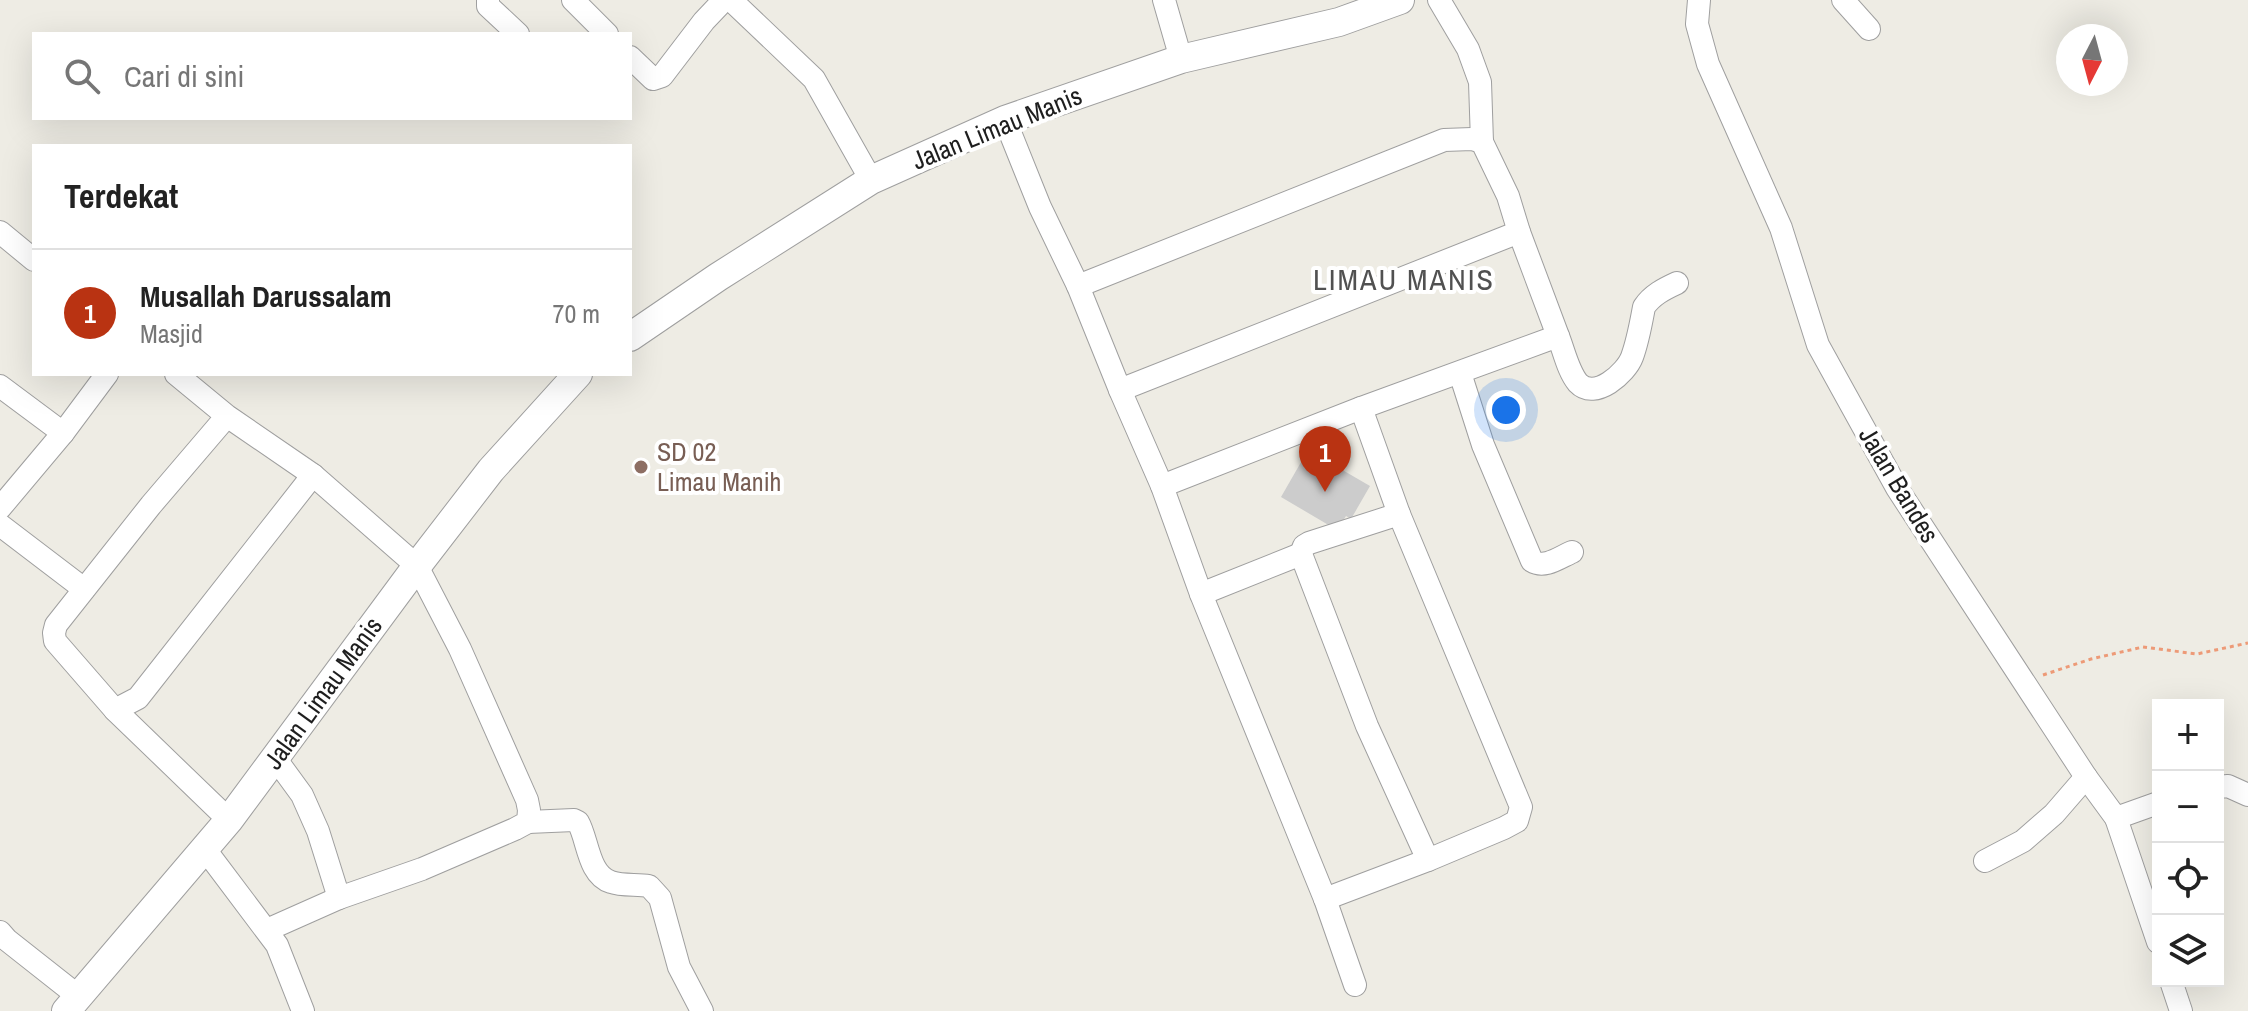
<!DOCTYPE html>
<html lang="id">
<meta charset="utf-8">
<style>
body{margin:0;font-family:"Archivo Narrow",sans-serif;background:#f2f2f2;color:#222}
.controls{position:absolute;right:24px;bottom:24px;display:grid;overflow:hidden;border-radius:0px;box-shadow:0 8px 32px #0002}
.controls button{width:72px;height:72px;display:grid;place-items:center;padding:0;border:0;border-bottom:2px solid #e0e0e0;background:#fff;color:#222;font:40px sans-serif}
.compass{position:absolute;left:2056px;top:24px;width:72px;height:72px;border-radius:50%;background:#fff;box-shadow:0 8px 32px #0002;rotate:186deg}
.you{position:absolute;left:1506px;top:410px;width:28px;height:28px;margin:-20px;border:6px solid #fff;border-radius:50%;background:#1a73e8;box-shadow:0 0 0 12px #1a73e833}
.badge{display:grid;place-items:center;width:52px;height:52px;border-radius:50%;background:#b93312;color:#fff;font-size:26px;font-weight:700}
.pin{position:absolute;translate:-50% -66px;filter:drop-shadow(0 2px 4px #0008)}
.pin::after{content:'';position:absolute;top:42px;width:28px;height:24px;background:inherit;clip-path:polygon(0 0,100% 0,50% 100%)}
.list{margin:0;padding:0;list-style:none}
h2{display:flex;justify-content:space-between;align-items:center;height:104px;margin:0;padding:0 32px;font-size:34px}
h2 small{font-size:26px;font-weight:400;color:#767676}
.list li{display:grid;grid-template-columns:52px 1fr auto;gap:24px;align-items:center;box-sizing:border-box;height:128px;padding:0 32px;border-top:2px solid #e0e0e0}
.list b{display:block;font-size:30px;white-space:nowrap}
.list p{margin:0;font-size:26px;white-space:nowrap;color:#767676}
.list em{font-size:26px;font-style:normal;color:#767676}
.icon{flex:none;width:44px;height:44px;fill:none;stroke:currentColor;stroke-width:2;stroke-linecap:round;stroke-linejoin:round}
.map{position:relative;flex:none;width:2248px;height:1011px;overflow:hidden}
.search{position:absolute;background:#fff;box-shadow:0 8px 32px #0002;left:32px;top:32px;width:600px;height:88px;display:flex;align-items:center;gap:20px;box-sizing:border-box;padding:0 28px;border-radius:0px;color:#767676;font-size:30px}
.panel{position:absolute;background:#fff;box-shadow:0 8px 32px #0002;left:32px;top:144px;width:600px;height:232px;border-radius:0px}
.map>svg:first-child{display:block}
.religious{fill:#ccc}
.lines{fill:none;stroke-linecap:round;stroke-linejoin:round}
.minor-casing{stroke:#9f9f9f;stroke-width:24}
.tertiary-casing{stroke:#9f9f9f;stroke-width:30}
.path{stroke:#ed9a77;stroke-width:3;stroke-dasharray:4 4;stroke-linecap:butt}
.minor{stroke:#fff;stroke-width:22}
.tertiary{stroke:#fff;stroke-width:28}
.education-dot{fill:#8d6e63;stroke:#fff;stroke-width:3}
.labels{text-anchor:middle;stroke-width:8;stroke-linejoin:round;paint-order:stroke}
.street-label{font-size:26px;fill:#1e1e1e;stroke:#fff}
.education-label{font-size:26px;fill:#785e54;stroke:#fff;text-anchor:start}
.quarter-label{font-size:30px;letter-spacing:2px;fill:#515151;stroke:#fff}
</style>
<div class="map">
<svg width="2248" height="1011" viewBox="0 0 2248 1011">
<rect width="100%" height="100%" fill="#eeece4"/>
<polygon class="religious" points="1308,450 1370,486 1351,519 1346,516 1337,530 1281,497"/>
<g class="lines">
<defs>
<g id="minor">
<polyline points="488,0 488,6 518,34"/>
<polyline points="573,0 607,34"/>
<polyline points="731,0 814,79 871,180"/>
<polyline points="1164,0 1181,59"/>
<polyline points="1439,0 1468,49 1480,82 1482,142"/>
<polyline points="1699,0 1697,24 1708,64 1781,228 1818,345 1897,488 2086,777 2116,818 2158,942"/>
<polyline points="1843,0 1869,29"/>
<polyline points="630,57 653,79 662,76 704,21 724,0"/>
<polyline points="1005,120 1040,207 1078,286 1120,390 1162,486 1201,594 1325,899 1355,985"/>
<polyline points="0,232 34,260"/>
<polyline points="1078,286 1444,140 1472,139 1482,142 1508,196 1519,232 1558,336"/>
<path d="M1460,373L1483,445L1532,561C1545,569 1560,557 1572,552"/>
<polyline points="176,374 227,416 313,475 138,698 115,710 55,641 54,633 56,625 151,505 227,416"/>
<polyline points="0,386 63,433 0,508"/>
<polyline points="1120,390 1519,232"/>
<path d="M1361,408L1558,336C1564,351 1568,371 1578,383C1595,401 1626,373 1632,357C1638,341 1641,323 1644,307C1652,295 1664,289 1677,283"/>
<polyline points="63,433 107,374"/>
<polyline points="1162,486 1361,408 1399,514 1521,807 1517,821 1504,828 1428,860 1325,899"/>
<polyline points="1399,514 1309,543 1304,546 1301,554 1367,726 1428,860"/>
<polyline points="0,525 84,589"/>
<polyline points="1201,594 1301,554"/>
<polyline points="115,710 229,820"/>
<polyline points="275,758 302,795 318,831 339,898"/>
<polyline points="2218,787 2228,786 2248,795"/>
<polyline points="2116,818 2158,803"/>
<path d="M528,822L574,820L578,822C588,839 588,875 611,882C622,886 637,884 649,886L660,898L679,967L702,1011"/>
<polyline points="204,848 277,945 303,1011"/>
<polyline points="1985,861 2023,841 2054,814 2086,777"/>
<polyline points="267,930 339,898 422,869 515,829 528,822 529,810 527,800 460,649 417,566 313,475"/>
<polyline points="0,932 7,940 78,996"/>
<polyline points="2171,981 2181,1011"/>
</g>
<g id="tertiary">
<polyline points="630,337 718,277 871,180 1005,120 1181,59 1339,22 1400,0"/>
<polyline points="66,1011 229,820 417,566 491,470 578,374"/>
</g>
</defs>
<use href="#minor" class="minor-casing"/>
<use href="#tertiary" class="tertiary-casing"/>
<polyline class="path" points="2043,675 2091,659 2143,647 2197,654 2248,643"/>
<use href="#minor" class="minor"/>
<use href="#tertiary" class="tertiary"/>
</g>
<circle class="education-dot" cx="641" cy="467" r="8"/>
<g class="labels">
<g class="street-label">
<text transform="translate(997 128) rotate(-22)" y="9">Jalan Limau Manis</text>
<text transform="translate(1899 485) rotate(59)" y="9">Jalan Bandes</text>
<text transform="translate(323 693) rotate(-54)" y="9">Jalan Limau Manis</text>
</g>
<g class="education-label">
<text x="657" y="461">SD 02<tspan x="657" dy="30">Limau Manih</tspan></text>
</g>
<g class="quarter-label">
<text x="1404" y="290">LIMAU MANIS</text>
</g>
</g>
</svg>
<div class="controls">
<button>+</button>
<button>−</button>
<button><svg class="icon" aria-label="locate" viewBox="0 0 24 24"><circle cx="12" cy="12" r="6"/><path d="M12 2v4M12 18v4M2 12h4M18 12h4"/></svg></button>
<button><svg class="icon" aria-label="layers" viewBox="0 0 24 24"><path d="M12 4l9 5-9 5-9-5zM3 14l9 5 9-5"/></svg></button>
</div>
<svg class="compass" viewBox="-18 -18 36 36"><path d="M0-13l5 13h-10z" fill="#e53935"/><path d="M0 13l5-13h-10z" fill="#767676"/></svg>
<div class="you"></div>
<div class="pin badge" style="left:1325px;top:492px">1</div>
<div class="search"><svg class="icon" aria-label="search" viewBox="0 0 24 24"><circle cx="10" cy="10" r="6"/><path d="M15 15l6 6"/></svg>Cari di sini</div>
<section class="panel">
<h2>Terdekat<small></small></h2>
<ul class="list">
<li><span class="badge">1</span><div><b>Musallah Darussalam</b><p>Masjid</p></div><em>70 m</em></li>
</ul>
</section>
</div>
